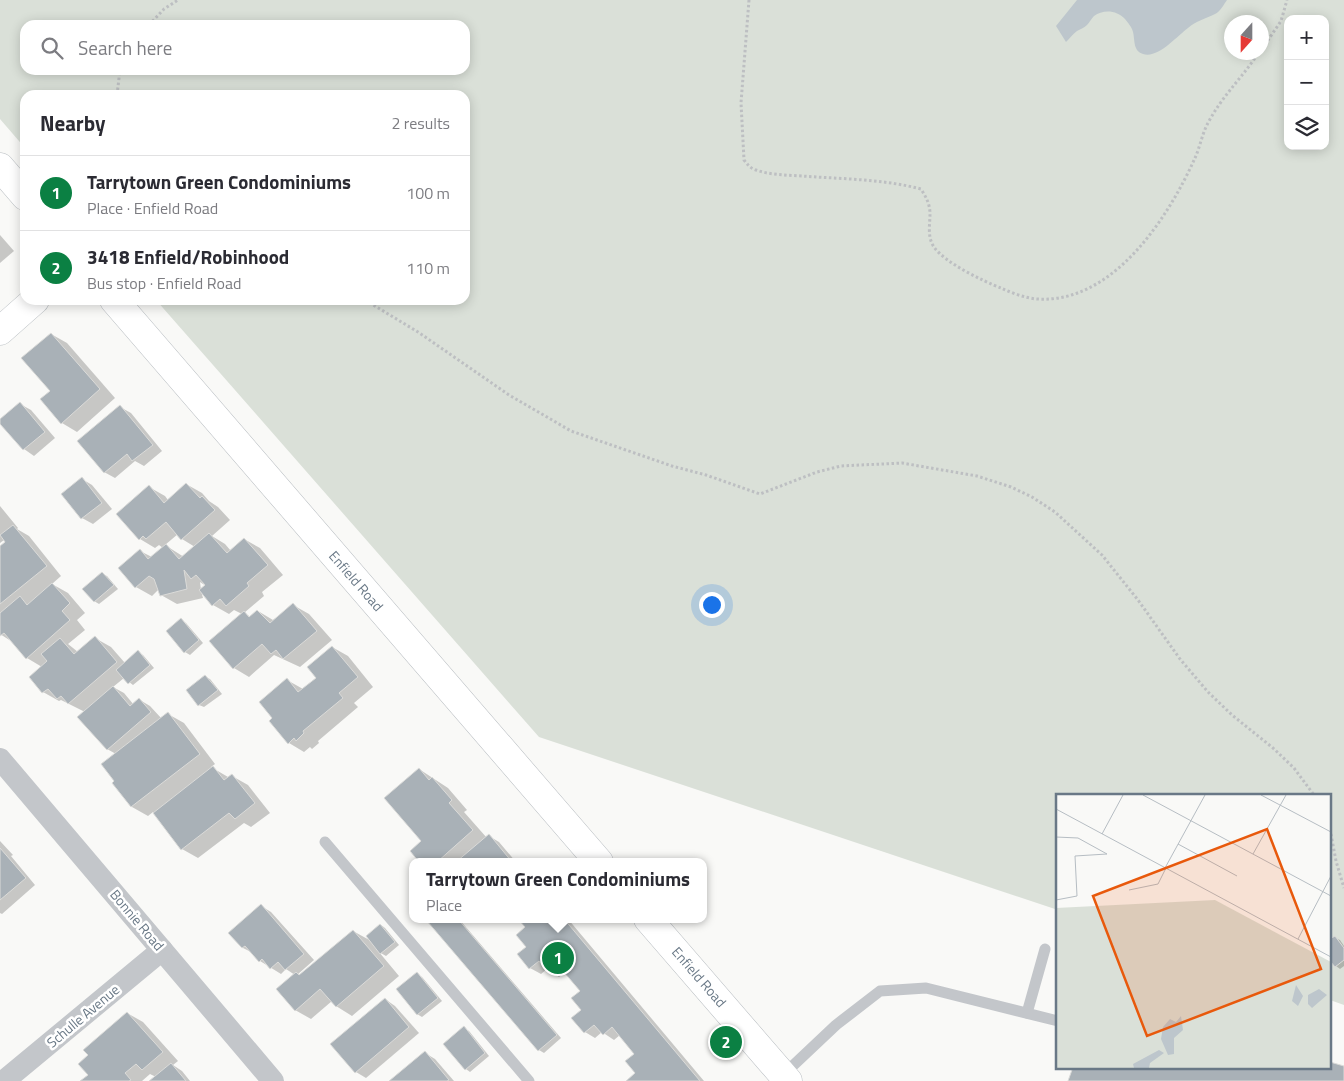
<!DOCTYPE html>
<meta charset="utf-8">
<style>
body{margin:0;font-family:"Titillium Web",sans-serif;background:#f2f2f3;color:#2b2b33}
.controls{position:absolute;right:15px;top:15px;display:grid;overflow:hidden;border-radius:10px;box-shadow:0 2px 12px #0003}
.controls button{width:45px;height:45px;display:grid;place-items:center;padding:0;border:0;border-bottom:1px solid #e1e1e2;background:#fff;color:#2b2b33;font:25px sans-serif}
.compass{position:absolute;left:1224px;top:15px;width:45px;height:45px;border-radius:50%;background:#fff;box-shadow:0 2px 12px #0003;rotate:201deg}
.you{position:absolute;left:711px;top:604px;width:18px;height:18px;margin:-12px;border:4px solid #fff;border-radius:50%;background:#1a73e8;box-shadow:0 0 0 8px #1a73e833}
.badge{display:grid;place-items:center;width:32px;height:32px;border-radius:50%;background:#0b8043;color:#fff;font-size:16px;font-weight:700}
.pin{position:absolute;translate:-50% -50%;border:2px solid #fff;box-shadow:0 1px 5px #0006}
.popup{position:absolute;left:409px;top:858px;width:298px;height:65px;box-sizing:border-box;display:grid;place-content:center;border-radius:10px;background:#fff;filter:drop-shadow(0 1px 4px #0005);font-size:16px;white-space:nowrap;color:#7c7c81}
.popup b{font-size:19px;color:#2b2b33}
.popup::after{content:'';position:absolute;left:50%;top:100%;margin-left:-10px;border:10px solid transparent;border-top-color:#fff}
.list{margin:0;padding:0;list-style:none}
h2{display:flex;justify-content:space-between;align-items:center;height:65px;margin:0;padding:0 20px;font-size:21px}
h2 small{font-size:16px;font-weight:400;color:#7c7c81}
.list li{display:grid;grid-template-columns:32px 1fr auto;gap:15px;align-items:center;box-sizing:border-box;height:75px;padding:0 20px;border-top:1px solid #e1e1e2}
.list b{display:block;font-size:19px;white-space:nowrap}
.list p{margin:0;font-size:16px;white-space:nowrap;color:#7c7c81}
.list em{font-size:16px;font-style:normal;color:#7c7c81}
.icon{flex:none;width:28px;height:28px;fill:none;stroke:currentColor;stroke-width:2;stroke-linecap:round;stroke-linejoin:round}
.map{position:relative;flex:none;width:1344px;height:1081px;overflow:hidden}
.search{position:absolute;background:#fff;box-shadow:0 2px 12px #0003;left:20px;top:20px;width:450px;height:55px;display:flex;align-items:center;gap:12px;box-sizing:border-box;padding:0 18px;border-radius:15px;color:#7c7c81;font-size:19px}
.panel{position:absolute;background:#fff;box-shadow:0 2px 12px #0003;left:20px;top:90px;width:450px;height:215px;border-radius:15px}
.map>svg:first-child{display:block}
.green{fill:#dae0d8;fill-rule:evenodd}
.water{fill:#bdc6cc}
.shadow{fill:#0003;fill-rule:evenodd}
.building{fill:#a9b1b7;stroke:#dbdbd9}
.lines{fill:none;stroke-linecap:round;stroke-linejoin:round}
.secondary-casing{stroke:#b7bcc0;stroke-width:29}
.path{stroke:#bdbfc2;stroke-width:3;stroke-dasharray:2.5 2.5;stroke-linecap:butt}
.lane{stroke:#c3c6ca;stroke-width:11}
.street{stroke:#c3c6ca;stroke-width:22}
.secondary{stroke:#fff;stroke-width:28}
.labels{text-anchor:middle;stroke-width:5;stroke-linejoin:round;paint-order:stroke}
.street-label{font-size:14px;fill:#697886;stroke:#fff}
.inset-road{fill:none;stroke:#b6bdc3;stroke-width:1}
.view{fill:#e8590c;fill-opacity:0.15;stroke:#e8590c;stroke-width:2.5}
.inset-edge{fill:none;stroke:#697886;stroke-width:2.5}
</style>
<div class="map">
<svg width="1344" height="1081" viewBox="0 0 1344 1081">
<rect width="100%" height="100%" fill="#f9f9f7"/>
<path class="green" d="M0,0H1344V1005L1330,1000V795H1058V910L539,737L156,300H465V95H25V148L0,119ZM1288,19H1325V146H1288ZM1232,22H1262V52H1232ZM25,25H465V70H25Z"/>
<path class="water" d="M1077,0H1227C1224,4 1220,12 1215,14C1205,19 1196,21 1188,28C1177,36 1158,59 1143,54C1133,51 1135,40 1133,32C1132,27 1128,23 1125,19C1117,10 1103,9 1094,16C1091,19 1089,23 1087,25C1084,28 1080,29 1077,31C1073,34 1069,39 1066,42L1056,26Z"/>
<g class="shadow">
<polygon points="0,235 14,251 0,263"/>
<polygon points="51,334 67,343 115,398 77,432 62,423 51,391"/>
<polygon points="20,404 31,410 55,438 34,456 24,449 0,422"/>
<polygon points="120,407 131,413 162,451 144,466 135,461 115,478 104,472"/>
<polygon points="82,479 92,485 112,509 93,524 82,518"/>
<path d="M186,484L202,493L209,501L218,507L230,520L212,536L225,544L231,551L244,539L260,548L283,575L262,592L264,596L244,613L251,617L258,611L273,620L293,605L309,614L332,640L300,667L274,655L249,677L234,668L242,614L234,610L229,614L213,605L201,591L203,598L177,604L161,595L159,589L152,596L136,587L140,551L152,557L163,548L159,545L155,548L140,539L149,487L165,496L168,500ZM178,534L182,539L195,547L184,557L165,545ZM200,582L206,586L201,590Z"/>
<polygon points="0,506 18,528 17,529 29,536 61,576 52,584 68,593 85,613 77,620 85,630 68,644 78,652 95,638 111,647 125,663 138,652 143,655 154,668 133,685 124,678 113,687 124,693 134,705 140,700 150,706 162,719 168,714 184,723 215,764 211,767 228,777 232,776 248,785 270,813 251,827 244,823 198,858 182,849 153,812 148,816 132,807 114,783 116,754 107,749 85,712 61,700 59,701 43,692 30,677 42,667 27,658 14,643 0,634 0,546 6,542 4,540 0,543"/>
<polygon points="102,574 107,576 118,589 99,604 94,601"/>
<polygon points="181,620 186,623 203,643 190,655 185,652"/>
<polygon points="332,647 348,656 373,687 354,703 358,707 318,741 319,743 312,749 310,747 304,752 289,743 274,718 287,680 303,689 317,678"/>
<polygon points="205,677 210,679 222,694 204,707 199,705"/>
<polygon points="419,769 448,788 467,810 464,812 487,838 489,836 499,842 516,862 421,862 423,841"/>
<polygon points="0,841 13,855 11,856 35,885 2,914 0,913"/>
<polygon points="261,906 271,912 314,960 297,975 300,976 353,931 373,942 381,925 385,928 399,945 386,956 379,952 399,976 352,1016 336,1006 332,1001 311,1019 295,1010 295,975 286,969 281,974 260,961 253,953 243,948 230,933"/>
<polygon points="431,919 459,919 561,1038 544,1053 539,1050"/>
<polygon points="519,919 568,919 704,1081 628,1081 636,1073 636,1054 620,1035 614,1040 602,1032 595,1038 585,1032 582,991 565,972 559,977 547,969 541,974 530,968 526,928"/>
<polygon points="1335,938 1340,940 1344,946 1344,966 1340,969 1336,966"/>
<polygon points="417,974 422,977 442,1001 422,1017 417,1014"/>
<polygon points="385,999 395,1006 419,1033 366,1078 356,1072"/>
<polygon points="127,1013 143,1022 178,1061 173,1065 182,1071 190,1081 151,1081 156,1077 150,1074 142,1081 82,1081 89,1075"/>
<polygon points="464,1028 469,1031 489,1056 470,1072 466,1069"/>
<polygon points="425,1053 435,1059 454,1081 391,1081"/>
</g>
<g class="building">
<polygon points="51,333 100,389 61,424 40,399 50,391 21,358"/>
<polygon points="20,402 45,432 23,450 0,424 0,419"/>
<polygon points="120,405 153,445 132,461 127,454 104,473 77,441"/>
<polygon points="82,477 102,503 81,519 61,494"/>
<polygon points="186,483 200,498 202,496 215,510 181,540 166,522 146,539 143,536 139,540 116,514 149,485 164,503"/>
<polygon points="13,525 47,566 0,604 0,546 5,542 0,535"/>
<polygon points="209,533 227,553 244,538 268,565 247,583 249,586 226,606 220,599 212,606 199,590 205,585 196,575 191,579 184,570 187,589 160,596 154,579 149,576 135,588 118,568 140,549 148,559 166,544 179,559"/>
<polygon points="102,572 114,585 94,602 82,589"/>
<polygon points="52,583 70,603 62,611 70,620 26,659 4,633 0,636 0,613 20,596 27,605"/>
<polygon points="293,603 317,631 283,659 276,650 271,654 262,644 233,669 209,641 244,611 249,617 257,610 270,623"/>
<polygon points="181,618 199,640 184,653 166,631"/>
<polygon points="95,636 117,662 68,704 61,696 57,699 48,689 42,693 29,677 47,661 41,654 60,638 74,654"/>
<polygon points="332,646 358,677 339,693 343,698 303,731 304,733 296,741 294,738 288,744 269,721 272,718 259,702 287,678 298,692 316,678 307,667"/>
<polygon points="138,650 150,665 128,684 116,670"/>
<polygon points="205,675 218,690 198,706 186,690"/>
<polygon points="113,686 130,706 139,698 151,712 107,750 77,717"/>
<polygon points="168,712 200,754 131,807 112,783 114,781 101,764"/>
<polygon points="213,766 224,780 232,774 255,803 235,819 229,813 181,850 153,813"/>
<polygon points="419,768 429,780 432,777 452,800 449,803 473,830 437,862 419,862 410,851 421,841 384,798"/>
<polygon points="489,834 512,862 456,862"/>
<polygon points="0,848 26,878 0,900"/>
<polygon points="261,904 304,954 285,970 278,962 270,969 262,959 259,962 245,946 242,948 228,933"/>
<polygon points="429,919 458,919 557,1035 538,1051 427,921"/>
<polygon points="518,919 564,919 700,1081 626,1081 635,1073 625,1061 634,1054 612,1027 603,1035 594,1025 584,1033 571,1018 581,1010 571,998 580,991 557,964 548,972 539,961 529,969 517,954 526,947 516,935 525,927"/>
<polygon points="380,924 395,942 380,954 366,936"/>
<polygon points="353,930 384,966 336,1007 320,989 295,1011 276,989 296,972 299,975"/>
<polygon points="1335,936 1344,948 1344,960 1335,967 1330,961 1330,939"/>
<polygon points="417,972 438,998 417,1015 396,989"/>
<polygon points="385,998 409,1027 355,1073 330,1044"/>
<polygon points="127,1012 163,1052 142,1070 136,1064 125,1073 131,1080 129,1081 80,1081 88,1075 78,1064 88,1055 83,1050"/>
<polygon points="464,1026 485,1053 465,1070 443,1044"/>
<polygon points="425,1051 449,1080 447,1081 389,1081"/>
<polygon points="1330,1062 1344,1066 1344,1081 1068,1081 1073,1067 1330,1067"/>
<polygon points="171,1063 186,1081 149,1081"/>
</g>
<g class="lines">
<defs>
<g id="secondary">
<polyline points="0,167 25,196"/>
<polyline points="114,300 599,862"/>
<polyline points="0,331 35,300"/>
<polyline points="648,919 788,1081"/>
</g>
</defs>
<use href="#secondary" class="secondary-casing"/>
<g class="path">
<path d="M749,0L741,103L744,160C748,165 750,168 756,170C770,175 786,175 802,176C841,179 883,179 921,189C926,197 930,204 930,214C930,224 927,237 934,247C945,263 983,281 1001,288C1012,293 1025,298 1037,299C1113,304 1168,218 1195,158C1200,147 1202,134 1208,123C1222,96 1243,77 1259,52"/>
<polyline points="149,25 164,9 178,0"/>
<polyline points="1262,49 1281,21 1287,0"/>
<polyline points="117,95 120,70"/>
<polyline points="365,300 418,332 509,395 571,431 672,466 706,475 760,494 817,472 841,466 902,463 977,476 1011,487 1032,497 1055,512 1102,555 1138,600 1180,659 1208,692 1232,715 1273,748 1294,768 1314,795"/>
<polyline points="1330,829 1336,861 1344,888"/>
</g>
<g class="lane">
<polyline points="325,842 529,1081"/>
<polyline points="1027,1013 1045,949"/>
<polyline points="783,1075 836,1025 880,991 926,988 1058,1021"/>
</g>
<g class="street">
<polyline points="0,759 273,1081"/>
<polyline points="4,1081 162,950"/>
</g>
<use href="#secondary" class="secondary"/>
</g>
<g class="labels">
<g class="street-label">
<text transform="translate(356 581) rotate(49)" y="5">Enfield Road</text>
<text transform="translate(137 920) rotate(50)" y="5">Bonnie Road</text>
<text transform="translate(699 977) rotate(49)" y="5">Enfield Road</text>
<text transform="translate(83 1016) rotate(-40)" y="5">Schulle Avenue</text>
</g>
</g>
<g transform="translate(1056 794)">
<rect width="275" height="275" fill="#f9f9f7"/>
<path d="M159,106L275,168V274H0V114Z" fill="#dae0d8"/>
<path d="M240,191L247,202L242,212L236,207ZM263,195L271,201L256,214L252,210V201ZM125,222L127,236L118,244V260L112,261L105,245L107,233L114,225L120,228ZM103,256L108,259L94,269L93,274H78L77,270Z" fill="#bdc6cc"/>
<path class="inset-road" d="M87,1L275,102M205,1L275,38M0,15L275,163M46,40L67,1M0,43L22,44L51,60L19,62L21,102L0,106M122,50L181,82M197,60L230,1M109,74L149,1M73,96L102,90L110,74M242,145L275,82"/>
<path class="view" d="M211,35L265,175L91,242L37,102Z"/>
<rect width="275" height="275" class="inset-edge"/>
</g>
</svg>
<div class="controls">
<button>+</button>
<button>−</button>
<button><svg class="icon" aria-label="layers" viewBox="0 0 24 24"><path d="M12 4l9 5-9 5-9-5zM3 14l9 5 9-5"/></svg></button>
</div>
<svg class="compass" viewBox="-18 -18 36 36"><path d="M0-13l5 13h-10z" fill="#e53935"/><path d="M0 13l5-13h-10z" fill="#7c7c81"/></svg>
<div class="you"></div>
<div class="pin badge" style="left:558px;top:958px">1</div>
<div class="popup"><b>Tarrytown Green Condominiums</b>Place</div>
<div class="pin badge" style="left:726px;top:1042px">2</div>
<div class="search"><svg class="icon" aria-label="search" viewBox="0 0 24 24"><circle cx="10" cy="10" r="6"/><path d="M15 15l6 6"/></svg>Search here</div>
<section class="panel">
<h2>Nearby<small>2 results</small></h2>
<ul class="list">
<li><span class="badge">1</span><div><b>Tarrytown Green Condominiums</b><p>Place · Enfield Road</p></div><em>100 m</em></li>
<li><span class="badge">2</span><div><b>3418 Enfield/Robinhood</b><p>Bus stop · Enfield Road</p></div><em>110 m</em></li>
</ul>
</section>
</div>
